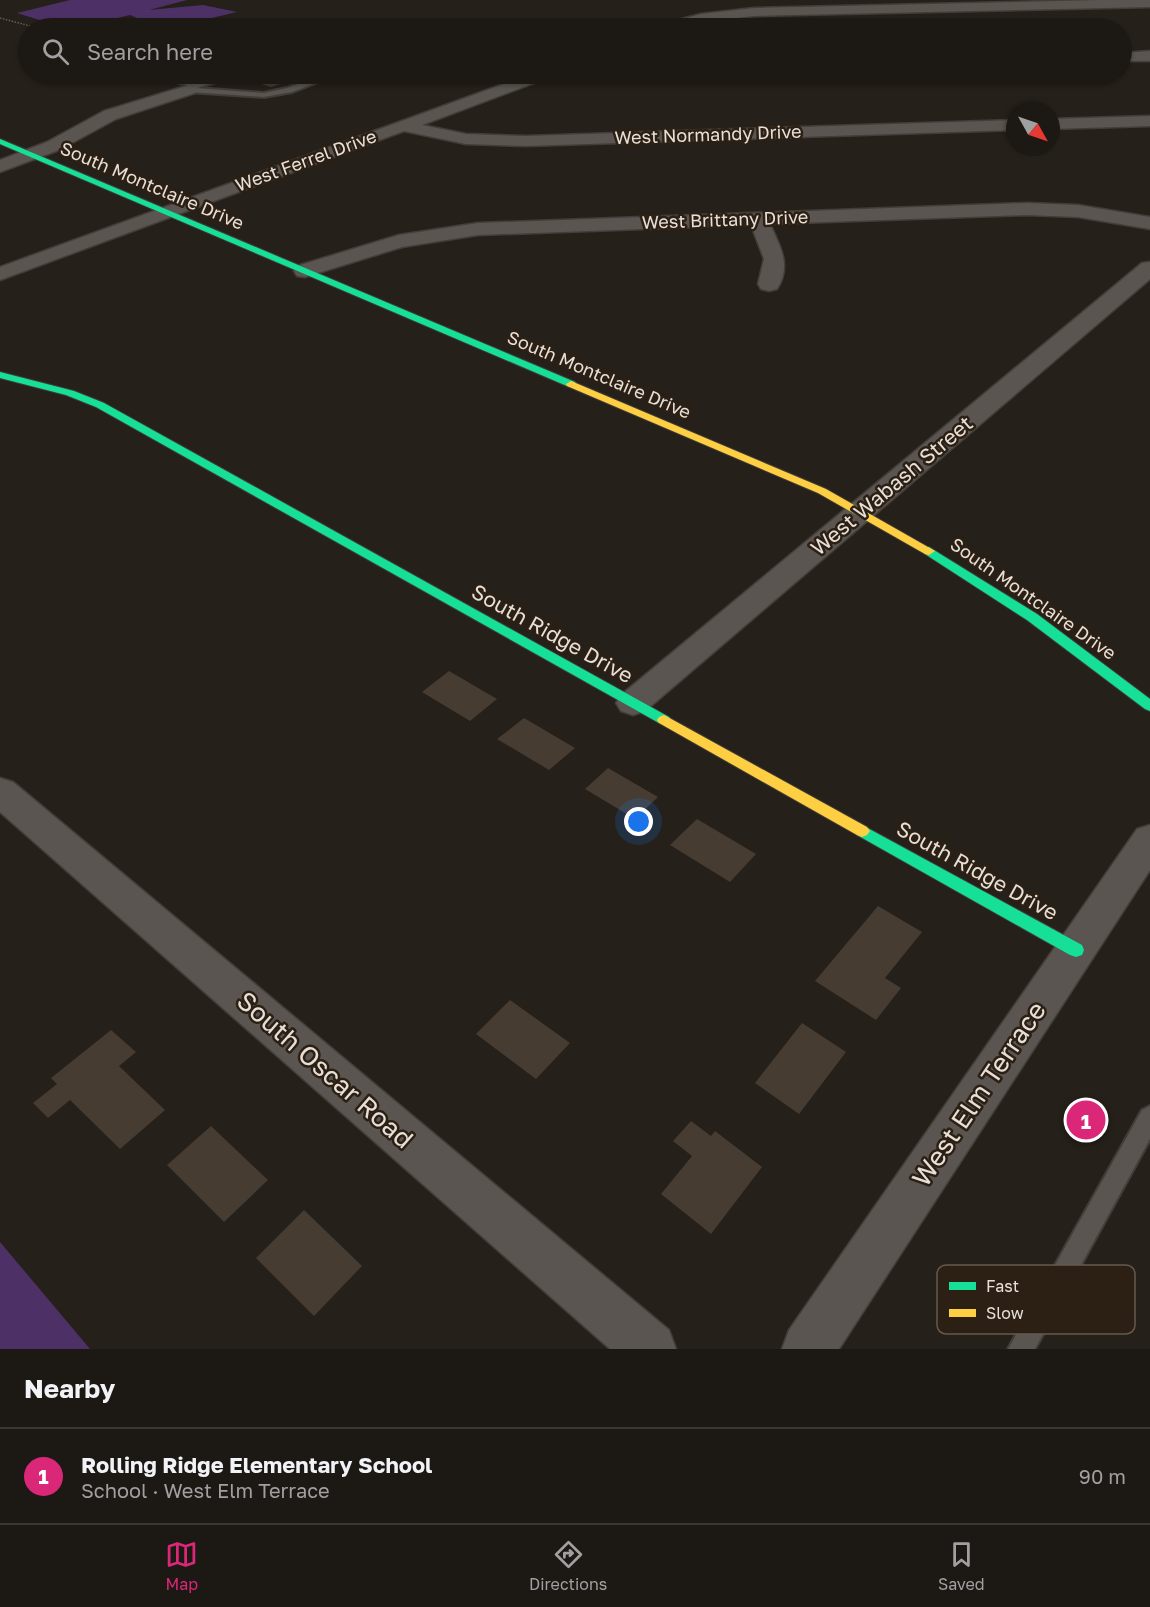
<!DOCTYPE html>
<meta charset="utf-8">
<style>
body{margin:0;font-family:"Golos Text",sans-serif;background:#292522;color:#f1f3f6}
.compass{position:absolute;left:1006px;top:102px;width:54px;height:54px;border-radius:50%;background:#1c1814;box-shadow:0 2px 4px #0004;rotate:130deg}
.you{position:absolute;left:639px;top:822px;width:21px;height:21px;margin:-15px;border:4px solid #fff;border-radius:50%;background:#1a73e8;box-shadow:0 0 0 9px #1a73e833}
.badge{display:grid;place-items:center;width:39px;height:39px;border-radius:50%;background:#db2777;color:#fff;font-size:20px;font-weight:700}
.pin{position:absolute;translate:-50% -50%;border:3px solid #fff;box-shadow:0 2px 6px #0006}
.list{margin:0;padding:0;list-style:none}
h2{display:flex;justify-content:space-between;align-items:center;height:78px;margin:0;padding:0 24px;font-size:26px}
h2 small{font-size:20px;font-weight:400;color:#a0a0a0}
.list li{display:grid;grid-template-columns:39px 1fr auto;gap:18px;align-items:center;box-sizing:border-box;height:96px;padding:0 24px;border-top:2px solid #3a3734}
.list b{display:block;font-size:22px;white-space:nowrap}
.list p{margin:0;font-size:20px;white-space:nowrap;color:#a0a0a0}
.list em{font-size:20px;font-style:normal;color:#a0a0a0}
.icon{flex:none;width:33px;height:33px;fill:none;stroke:currentColor;stroke-width:2;stroke-linecap:round;stroke-linejoin:round}
.map{position:relative;flex:none;width:1150px;height:1349px;overflow:hidden}
.search{position:absolute;background:#1c1814;box-shadow:0 2px 4px #0004;left:18px;right:18px;top:18px;height:66px;display:flex;align-items:center;gap:15px;box-sizing:border-box;padding:0 21px;border-radius:33px;color:#a0a0a0;font-size:22px}
.sheet{height:174px;background:#1c1814}
nav{display:flex;justify-content:space-around;align-items:center;box-sizing:border-box;height:84px;border-top:2px solid #3a3734;background:#1c1814;font-size:16px;color:#a0a0a0}
nav a{display:grid;justify-items:center;gap:3px}
nav .on{color:#db2777}
.map>svg:first-child{display:block}
.green{fill:#4d3166}
.building{fill:#463c31}
.lines{fill:none;stroke-linecap:round;stroke-linejoin:round}
.lane-casing{stroke:#423d38;stroke-width:4}
.street-casing{stroke:#423d38;stroke-width:3}
.fast-casing{stroke:#423d38;stroke-width:2}
.slow-casing{stroke:#423d38;stroke-width:2}
.path{stroke:#625e5a;stroke-width:1.5;stroke-dasharray:1.5 1.5;stroke-linecap:butt}
.lane{fill:#5a5550;fill-rule:evenodd}
.street{fill:#5a5550;fill-rule:evenodd}
.fast{fill:#16e098;fill-rule:evenodd}
.slow{fill:#ffcf43;fill-rule:evenodd}
.labels{text-anchor:middle;stroke-width:5;stroke-linejoin:round;paint-order:stroke}
.far-street-label{font-size:18px;fill:#e8e0d8;stroke:#2c2014}
.street-label{font-size:21px;fill:#e8e0d8;stroke:#2c2014}
.near-street-label{font-size:26px;fill:#e8e0d8;stroke:#2c2014}
.key{fill:#2c2014;stroke:#645a4f;stroke-width:1.5}
.key-label{font-size:16px;fill:#e8e0d8}
</style>
<div class="map">
<svg width="1150" height="1349" viewBox="0 0 1150 1349">
<rect width="100%" height="100%" fill="#26201a"/>
<g class="green">
<polygon points="70,0 187,0 149,10 203,5 237,12 169,28 158,27 130,15 76,28 65,28 17,13"/>
<polygon points="303,20 313,21 329,26 319,28 258,28"/>
<polygon points="0,1242 90,1349 0,1349"/>
</g>
<g class="building">
<polygon points="382,20 409,28 358,28 367,25 362,24"/>
<polygon points="833,20 838,26 813,27 808,21"/>
<polygon points="793,21 797,27 770,27 767,22"/>
<polygon points="747,23 756,28 721,28 721,27"/>
<polygon points="277,74 312,74 271,87 252,81"/>
<polygon points="449,671 497,699 470,721 422,692"/>
<polygon points="524,718 575,748 549,770 497,739"/>
<polygon points="608,768 658,797 635,819 585,789"/>
<polygon points="697,819 756,854 730,882 670,845"/>
<polygon points="878,906 922,932 885,978 901,988 876,1020 815,981"/>
<polygon points="510,1000 570,1043 536,1079 476,1034"/>
<polygon points="802,1023 846,1052 799,1114 755,1083"/>
<polygon points="111,1030 136,1052 119,1066 165,1110 120,1149 70,1100 48,1118 33,1103 57,1084 51,1078"/>
<polygon points="691,1121 711,1136 715,1131 762,1167 711,1234 661,1194 692,1156 673,1141"/>
<polygon points="211,1126 268,1180 224,1222 167,1165"/>
<polygon points="304,1210 362,1266 314,1316 256,1258"/>
</g>
<g class="lines">
<defs>
<g id="lane">
<path d="M154,74C169,72 183,84 197,83C212,82 225,74 241,74L197,88L264,93L287,88L324,75L323,74L337,75L292,92L264,97L189,92L185,90L192,87Z"/>
<polygon points="1150,1106 1150,1139 1035,1349 1008,1349 1142,1110"/>
</g>
<g id="street">
<polygon points="1100,0 1150,0 1150,7 754,16 702,22 679,28 657,28 659,25 701,14 754,8"/>
<polygon points="1150,51 1150,61 1122,61 1122,53"/>
<polygon points="531,74 552,74 550,77 422,125 466,134 526,136 1015,120 1015,130 526,146 466,144 404,131 0,280 0,267"/>
<polygon points="189,85 195,87 197,90 195,93 116,119 59,150 0,172 0,160 47,142 104,111"/>
<polygon points="1150,116 1150,126 1051,129 1051,119"/>
<path d="M1027,203L1078,205L1150,217V229L1078,217L1027,215L770,224C780,246 792,266 777,289L769,291L761,289L758,284L764,259L751,225L478,235L402,247L305,277L297,276L294,271L297,266L399,235L478,223Z"/>
<polygon points="1150,262 1150,279 645,711 633,715 621,711 616,703 621,695 1142,263"/>
<polygon points="0,778 13,782 669,1330 676,1349 610,1349 0,812"/>
<polygon points="1150,825 1150,870 839,1349 782,1349 789,1330 1137,829"/>
</g>
<g id="fast">
<polygon points="0,139 575,382 576,384 571,387 567,386 0,144"/>
<polygon points="0,372 74,391 104,403 669,717 671,720 669,723 659,723 96,407 66,395 0,378"/>
<polygon points="929,547 1037,614 1150,699 1150,711 1145,709 1027,620 925,554 923,551 925,548"/>
<polygon points="862,825 1082,945 1084,950 1082,955 1076,957 1070,955 857,835 854,831 857,827"/>
</g>
<g id="slow">
<polygon points="571,381 826,489 935,551 929,555 925,554 818,493 567,386 566,384"/>
<polygon points="664,715 867,827 870,831 867,835 862,837 857,835 659,723 657,720 659,717"/>
</g>
</defs>
<use href="#lane" class="lane-casing"/>
<use href="#street" class="street-casing"/>
<use href="#fast" class="fast-casing"/>
<use href="#slow" class="slow-casing"/>
<polyline class="path" points="0,18 38,28"/>
<use href="#lane" class="lane"/>
<use href="#street" class="street"/>
<use href="#fast" class="fast"/>
<use href="#slow" class="slow"/>
</g>
<g class="labels">
<g class="far-street-label">
<text transform="translate(708 135) rotate(-2)" y="6">West Normandy Drive</text>
<text transform="translate(306 161) rotate(-20)" y="6">West Ferrel Drive</text>
<text transform="translate(152 186) rotate(23)" y="6">South Montclaire Drive</text>
<text transform="translate(725 220) rotate(-2)" y="6">West Brittany Drive</text>
<text transform="translate(599 375) rotate(23)" y="6">South Montclaire Drive</text>
<text transform="translate(1033 599) rotate(35)" y="6">South Montclaire Drive</text>
</g>
<g class="street-label">
<text transform="translate(892 486) rotate(-40)" y="7">West Wabash Street</text>
<text transform="translate(552 634) rotate(29)" y="7">South Ridge Drive</text>
<text transform="translate(977 871) rotate(29)" y="7">South Ridge Drive</text>
</g>
<g class="near-street-label">
<text transform="translate(325 1070) rotate(41)" y="9">South Oscar Road</text>
<text transform="translate(979 1094) rotate(-56)" y="9">West Elm Terrace</text>
</g>
</g>
<rect x="937" y="1265" width="198" height="69" rx="9" class="key"/>
<rect x="949" y="1282" width="27" height="8" fill="#16e098"/>
<rect x="949" y="1309" width="27" height="8" fill="#ffcf43"/>
<g class="key-label">
<text x="986" y="1292">Fast</text>
<text x="986" y="1319">Slow</text>
</g>
</svg>
<svg class="compass" viewBox="-18 -18 36 36"><path d="M0-13l5 13h-10z" fill="#e53935"/><path d="M0 13l5-13h-10z" fill="#a0a0a0"/></svg>
<div class="you"></div>
<div class="pin badge" style="left:1086px;top:1120px">1</div>
<div class="search"><svg class="icon" aria-label="search" viewBox="0 0 24 24"><circle cx="10" cy="10" r="6"/><path d="M15 15l6 6"/></svg>Search here</div>
</div>
<section class="sheet">
<h2>Nearby<small></small></h2>
<ul class="list">
<li><span class="badge">1</span><div><b>Rolling Ridge Elementary School</b><p>School · West Elm Terrace</p></div><em>90 m</em></li>
</ul>
</section>
<nav>
<a class="on"><svg class="icon" aria-label="map" viewBox="0 0 24 24"><path d="M3 6l6-2 6 2 6-2v14l-6 2-6-2-6 2zM9 4v14M15 6v14"/></svg>Map</a>
<a><svg class="icon" aria-label="directions" viewBox="0 0 24 24"><path d="M12 3l9 9-9 9-9-9zM9 14v-3h6M13 9l2 2-2 2"/></svg>Directions</a>
<a><svg class="icon" aria-label="saved" viewBox="0 0 24 24"><path d="M7 4h10v16l-5-4-5 4z"/></svg>Saved</a>
</nav>
